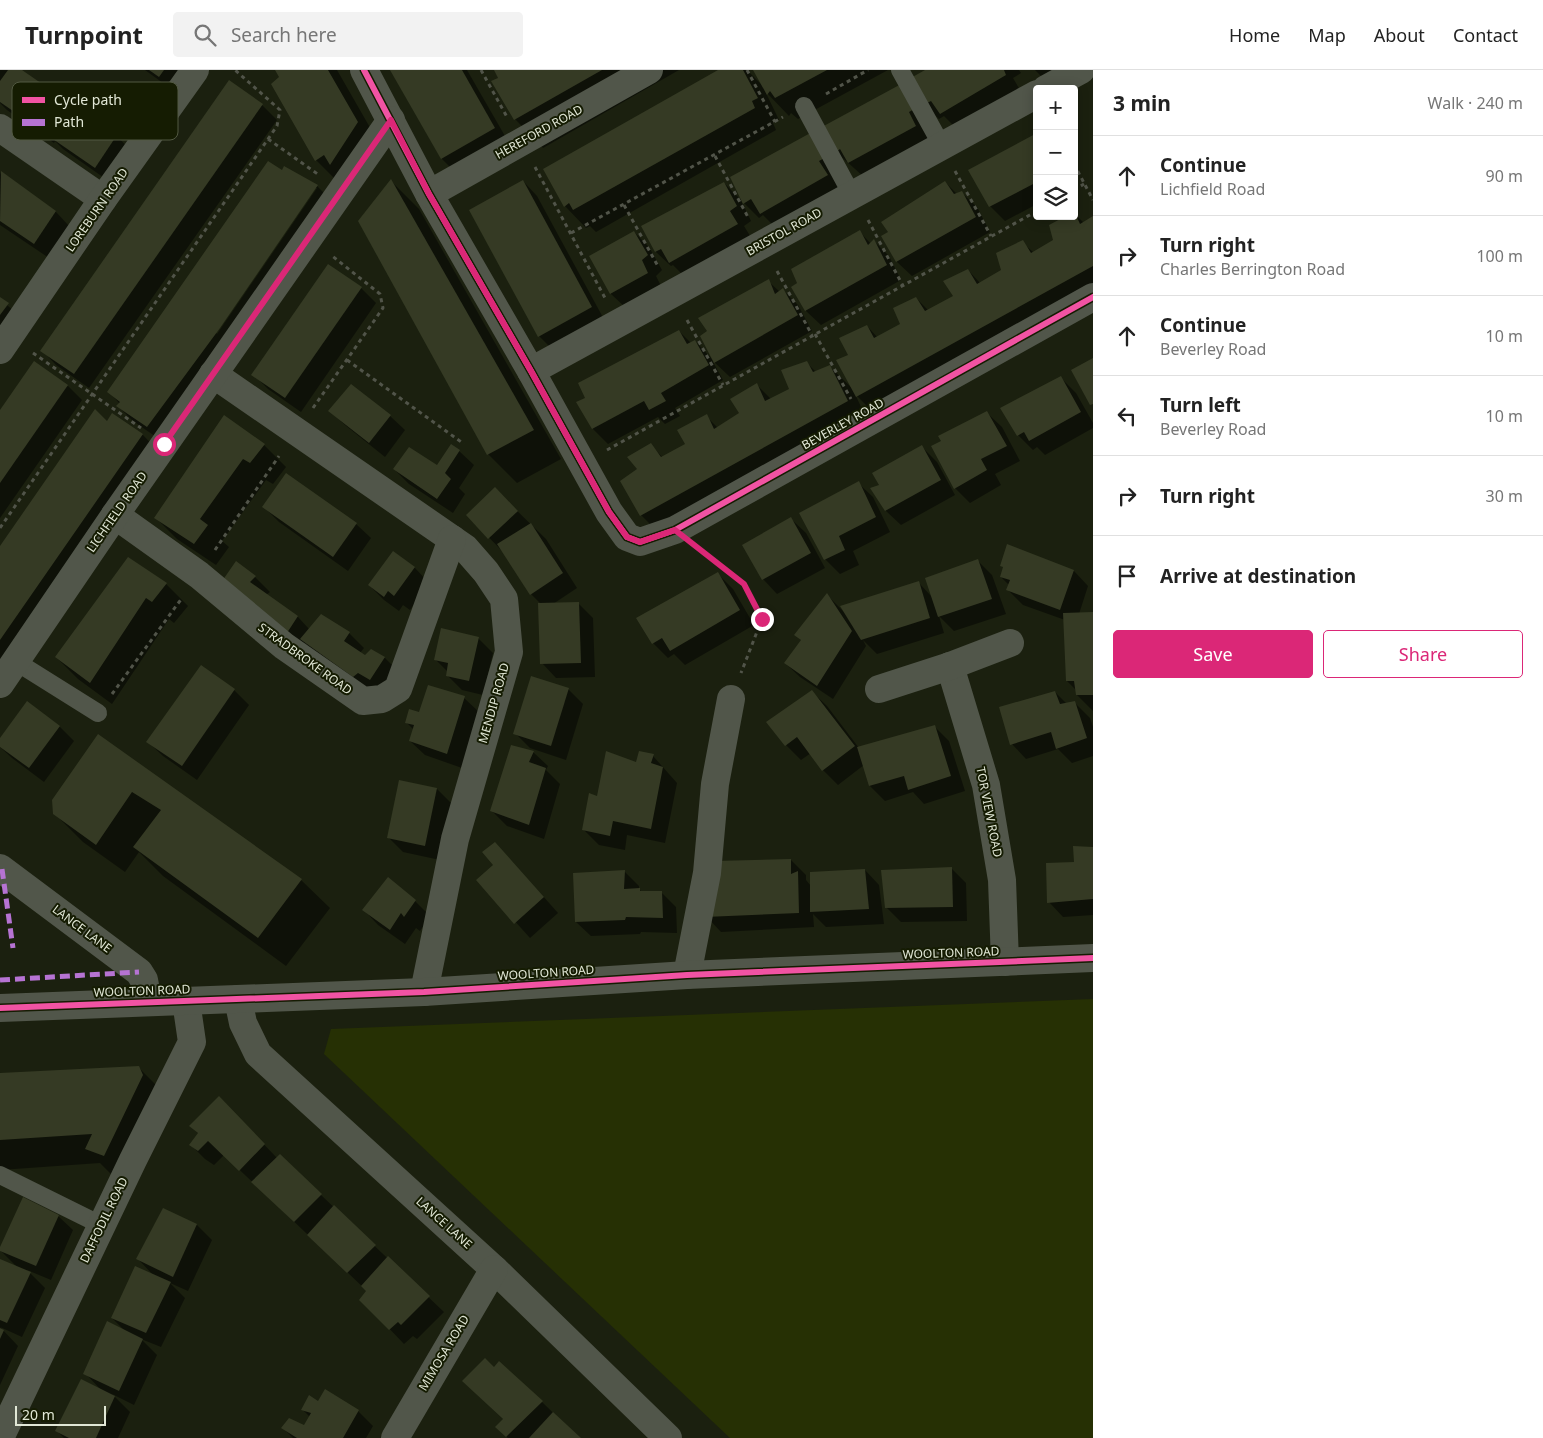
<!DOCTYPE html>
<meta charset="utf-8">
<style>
body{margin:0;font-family:"Noto Sans",sans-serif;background:#f2f2f2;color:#222}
.controls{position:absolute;right:15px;top:15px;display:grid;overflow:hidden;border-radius:5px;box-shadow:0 2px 12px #0003}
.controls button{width:45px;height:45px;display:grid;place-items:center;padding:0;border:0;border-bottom:1px solid #e0e0e0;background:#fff;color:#222;font:25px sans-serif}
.scale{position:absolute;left:15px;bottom:12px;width:91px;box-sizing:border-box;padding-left:5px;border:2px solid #e1e7d6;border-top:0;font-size:14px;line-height:18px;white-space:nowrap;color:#e1e7d6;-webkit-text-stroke:4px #151c02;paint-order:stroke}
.stop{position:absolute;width:15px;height:15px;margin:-11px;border:4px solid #db2777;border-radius:50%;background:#fff}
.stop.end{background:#db2777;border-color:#fff;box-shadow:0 1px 5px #0008}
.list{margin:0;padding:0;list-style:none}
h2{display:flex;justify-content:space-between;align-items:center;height:65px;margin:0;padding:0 20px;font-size:21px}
h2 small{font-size:16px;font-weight:400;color:#767676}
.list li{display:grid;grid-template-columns:32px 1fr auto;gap:15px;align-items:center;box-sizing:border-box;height:80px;padding:0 20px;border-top:1px solid #e0e0e0}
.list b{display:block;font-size:19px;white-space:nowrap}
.list p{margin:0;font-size:16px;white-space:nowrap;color:#767676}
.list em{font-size:16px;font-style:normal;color:#767676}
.actions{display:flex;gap:10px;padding:15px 20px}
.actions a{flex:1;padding:11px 0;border:1px solid #db2777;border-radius:5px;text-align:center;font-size:18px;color:#db2777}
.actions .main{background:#db2777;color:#fff}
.icon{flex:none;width:28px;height:28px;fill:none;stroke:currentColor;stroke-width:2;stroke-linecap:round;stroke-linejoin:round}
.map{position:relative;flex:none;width:1093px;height:1368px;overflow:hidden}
header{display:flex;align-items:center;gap:30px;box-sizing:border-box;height:70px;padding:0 25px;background:#fff;border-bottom:1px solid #e0e0e0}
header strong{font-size:24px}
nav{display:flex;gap:28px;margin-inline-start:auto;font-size:18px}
.search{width:350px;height:45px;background:#f2f2f2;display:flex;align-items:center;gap:12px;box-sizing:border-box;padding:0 18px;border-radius:5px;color:#767676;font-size:19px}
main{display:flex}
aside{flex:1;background:#fff}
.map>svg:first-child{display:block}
.green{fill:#263004}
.shadow{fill:#0007;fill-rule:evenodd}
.building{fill:#353a24}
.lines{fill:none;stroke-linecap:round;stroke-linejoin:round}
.path{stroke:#515449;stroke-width:3;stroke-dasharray:4 4;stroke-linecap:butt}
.service{stroke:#51564a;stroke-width:18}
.minor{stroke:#51564a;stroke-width:28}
.tertiary{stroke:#51564a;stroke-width:28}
.quiet{stroke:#b673d3;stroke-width:5;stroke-dasharray:10 5;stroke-linecap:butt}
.cycleway-casing{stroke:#151c02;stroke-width:9}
.cycleway{stroke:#f153a3;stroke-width:6}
.route{stroke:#db2777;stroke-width:6}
.labels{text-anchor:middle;stroke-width:4;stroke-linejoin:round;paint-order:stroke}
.street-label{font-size:12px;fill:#e1e7d6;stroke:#151c02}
.key{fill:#151c02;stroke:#525942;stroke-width:1}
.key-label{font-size:14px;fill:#e1e7d6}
</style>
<header>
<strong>Turnpoint</strong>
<div class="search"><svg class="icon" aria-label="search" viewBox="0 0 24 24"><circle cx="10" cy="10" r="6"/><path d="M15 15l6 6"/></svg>Search here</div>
<nav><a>Home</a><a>Map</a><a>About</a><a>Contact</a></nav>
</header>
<main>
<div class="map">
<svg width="1093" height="1368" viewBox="0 0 1093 1368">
<rect width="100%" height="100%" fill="#1b200f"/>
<polygon class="green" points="1093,929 1093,1368 730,1368 324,984 331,959"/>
<g class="shadow">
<polygon points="0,0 20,0 60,27 69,36 70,34 117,66 131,81 110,112 63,79 55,71 54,73 7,40 0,33"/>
<polygon points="145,0 189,0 174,21"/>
<polygon points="276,0 337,0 380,75 338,112 316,90 273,14 280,7"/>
<polygon points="391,0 467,0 509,73 456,103 442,89"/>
<polygon points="495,0 679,0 543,78 515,49"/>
<polygon points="720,0 747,0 762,15 754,0 888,0 798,49 791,43 789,46 765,21 779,50 773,53 776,60 596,162 590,156 586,158 565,136"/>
<polygon points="928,0 1019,0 1021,3 1013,8 1020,20 956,58 944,46 939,49 924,35"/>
<polygon points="1035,0 1080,0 1054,19"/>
<polygon points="903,15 930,71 864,107 836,82 822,59"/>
<polygon points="262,35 277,50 89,318 56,295 42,280"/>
<polygon points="814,62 842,120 776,158 763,145 759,148 741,130 751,151 744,156 752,169 685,207 673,195 671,196 656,182 642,157 724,113 743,132"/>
<polygon points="1037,65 1037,134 1005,151 990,136 970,100"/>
<path d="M282,101L317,116L332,131L162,371L133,351L118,336L120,334L109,322ZM314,118H317L217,264L215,262Z"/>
<polygon points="1,102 56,142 70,157 49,188 0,155 0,105"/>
<polygon points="391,111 419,139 561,389 517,413 488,384 359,151"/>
<polygon points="523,111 537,126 606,253 554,281 539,266"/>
<polygon points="945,112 957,124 962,123 977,137 990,162 912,206 897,192 883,167"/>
<polygon points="1074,143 1084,153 1093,148 1093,240 885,354 855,324 869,354 663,467 641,445 639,399 651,375 663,388 686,374 706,346 718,358 741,343 757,315 771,329 791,319 806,292 816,302 829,296 853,319 850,285 867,256 878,268 902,255 916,228 929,241 955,227 968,200 980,213 1003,200 1022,172 1034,183 1055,171 1074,146"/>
<polygon points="634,162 649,177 662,200 656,206 662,218 626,238 611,224 591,186"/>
<polygon points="860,162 871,174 874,171 889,186 901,210 821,255 806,241 792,217"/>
<polygon points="768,211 780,222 783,220 798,235 812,261 730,307 712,290 723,310 675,338 680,346 665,354 658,347 608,374 593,359 578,333 587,328 679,261 691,273 695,271 713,290"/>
<polygon points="361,218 376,233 301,342 268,319 253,304"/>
<polygon points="0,229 23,249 0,278"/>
<polygon points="1061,308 1076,323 1093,353 1093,358 1045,385 1037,377 1033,380 1018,365"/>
<polygon points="68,316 82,330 0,448 0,342"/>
<polygon points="330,341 390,346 405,360 385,387 345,355"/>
<polygon points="987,343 1002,357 1020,391 995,404 1001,415 970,433 955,418"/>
<polygon points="112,345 143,365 157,380 0,606 0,478 108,353"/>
<polygon points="264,375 286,397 273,414 266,410 222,471 229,477 216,495 177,469 155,447"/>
<polygon points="922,377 937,392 955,425 901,455 886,441 872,419 881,416"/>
<polygon points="459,381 474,395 459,418 465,424 453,443 409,414 394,399 437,397"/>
<polygon points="858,413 873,427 890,462 853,481 859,495 840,504 825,489"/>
<polygon points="510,434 546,469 577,518 553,534 578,533 593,548 595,607 556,608 542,593 540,533 531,524 505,484 467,445"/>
<polygon points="264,437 356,454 371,468 348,501 279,452"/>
<polygon points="791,449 806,463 825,498 777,524 763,509"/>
<polygon points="393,482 415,498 429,513 410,540 403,535 399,541 384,530 369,515"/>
<polygon points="128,488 166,514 188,536 174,553 169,549 112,634 78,609 56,587"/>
<polygon points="978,491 992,505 1006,544 954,561 939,546 944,563 877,584 863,570 866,576 833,629 800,607 785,593 802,571 796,565 827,525 843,541 918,512 932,527"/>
<polygon points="236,493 255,507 270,522 266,525 298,547 309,559 349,563 364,578 360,583 366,587 385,588 399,602 385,624 369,621 316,584 305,573 300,580 251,545"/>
<polygon points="1001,495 1074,501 1088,516 1079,544 1093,544 1093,641 1077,625 1076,620 1067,611 1065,550 1023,535 1008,520 1010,516 1001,507 1004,498"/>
<polygon points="718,504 733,519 754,555 685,595 674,584 668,588 653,573"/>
<polygon points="478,568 493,583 483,625 462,620 447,605 448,602 435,589"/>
<polygon points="201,597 234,620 249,635 197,710 163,686 148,672"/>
<polygon points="568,619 583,634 566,690 530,678 515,663"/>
<polygon points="812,622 827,636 859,678 934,656 949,671 965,721 924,734 913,722 885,731 870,716 864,695 838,715 823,700 811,683 801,690 786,675"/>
<polygon points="1055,622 1067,634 1075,633 1090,648 1093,657 1093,686 1072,693 1058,679 1026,689 1012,674"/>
<polygon points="464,628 479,642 462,698 425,685 410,671 414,660 406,652 420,644"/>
<polygon points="27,633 60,657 74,671 44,712 12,688 0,677 0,670"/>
<polygon points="98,665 301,810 330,838 286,896 163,806 139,782 125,802 83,772 54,743"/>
<polygon points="533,682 548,696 546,700 560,714 544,769 507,756 492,741"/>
<polygon points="653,686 677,713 665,773 627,765 625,780 599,775 584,760 598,728 636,693"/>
<polygon points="437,719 452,734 440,790 403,782 388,767"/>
<polygon points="1074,777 1093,778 1093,845 1063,847 1049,832 1075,793"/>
<polygon points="510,789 558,843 530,868 478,810"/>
<polygon points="791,790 806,805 806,810 811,816 865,800 879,815 884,854 826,857 813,844 814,857 721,862 707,847"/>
<polygon points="951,798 966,813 967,851 901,852 886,837"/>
<polygon points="625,802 639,816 639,819 642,822 661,822 676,837 677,863 641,862 640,864 591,866 576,852"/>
<polygon points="415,831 430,846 420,861 416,858 405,874 378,855 364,840"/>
<polygon points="138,997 167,1026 114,1107 100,1093 0,1100 0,1004"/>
<polygon points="233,1042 277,1088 321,1125 444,1242 417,1269 413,1266 404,1274 361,1229 367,1221 224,1085 214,1095 205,1089 191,1075 199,1064 190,1056"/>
<polygon points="164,1140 197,1155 212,1170 188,1221 170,1213 185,1228 161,1277 141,1269 157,1285 134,1335 112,1324 130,1342 118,1368 64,1368 57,1361 102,1321 85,1303 126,1262 112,1248 154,1206 138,1189"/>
<polygon points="58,1146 73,1160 51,1210 27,1200 45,1218 22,1267 0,1257 18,1276 0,1315 0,1190 18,1198 0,1180"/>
<polygon points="494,1298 542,1332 579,1368 508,1368 497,1357 504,1350 463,1311"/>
<polygon points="325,1321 358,1341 373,1356 366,1368 293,1368 283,1358 305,1356 310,1347 303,1340 319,1333"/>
</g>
<g class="building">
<polygon points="8,0 22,0 61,27 39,59 0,32 0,11"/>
<polygon points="149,0 164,0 159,7"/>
<polygon points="275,0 328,0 358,52 330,95 324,85 315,91 271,14 279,7"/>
<polygon points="390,0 462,0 495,58 441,89"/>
<polygon points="494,0 602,0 514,50 491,11 498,8"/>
<polygon points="718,0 743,0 758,28 752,31 755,38 573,140 569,133 564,137 543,99"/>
<polygon points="753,0 827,0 775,28 770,21 767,25"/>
<polygon points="925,0 1004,0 1006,5 940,44 931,31 923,35 909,9"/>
<polygon points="229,10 263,34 74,304 40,281"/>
<polygon points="903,13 916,38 909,42 916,56 848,93 840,79 835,83 820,58"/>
<polygon points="70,32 117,65 95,98 47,65"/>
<polygon points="814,61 828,86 819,91 828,105 760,144 751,129 743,134 730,107"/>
<polygon points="1037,63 1037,112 989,137 968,100"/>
<polygon points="268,91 282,100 284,96 318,115 220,258 147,357 116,336 120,332 107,322"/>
<polygon points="1,101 56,141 34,174 0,151"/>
<polygon points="391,109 534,360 487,385 358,151"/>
<polygon points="523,110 592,237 538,267 469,140"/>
<polygon points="945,111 954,124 962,121 976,147 896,192 881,166 888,162 881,152"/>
<polygon points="724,112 737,136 730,141 738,154 669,193 661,179 655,182 641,156"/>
<polygon points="1074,141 1080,154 1093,146 1093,196 856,327 836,290 848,285 839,268 867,255 874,268 900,254 893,238 916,227 925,241 953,226 943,211 968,199 977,214 1001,200 996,183 1023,170 1031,183 1053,170 1049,155 1066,146 1074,146"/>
<polygon points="860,160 868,175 874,169 887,195 805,241 791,217 797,213 791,199"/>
<polygon points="634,161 648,185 642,190 648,203 610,224 589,186"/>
<polygon points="328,194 362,217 285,328 251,305"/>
<polygon points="769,209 775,224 783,218 798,245 714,293 700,266 707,261 698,248"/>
<polygon points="0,227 9,233 0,245"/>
<polygon points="679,260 687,274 695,270 709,295 661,323 666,331 649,340 644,331 592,359 576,332 585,328 578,313"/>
<polygon points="1093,288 1093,334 1090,335 1071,300"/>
<polygon points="34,291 68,315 0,413 0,340"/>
<polygon points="807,291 813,302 830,295 848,331 640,446 620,411 637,399 627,387 651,373 661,387 685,374 677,360 707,344 714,359 739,343 730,329 757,313 765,331 789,319 781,300"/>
<polygon points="1061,306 1081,342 1029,371 1024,362 1017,366 1000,338"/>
<polygon points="351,314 391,345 369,373 328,341"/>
<polygon points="95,339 107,351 112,343 143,364 0,570 0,476"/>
<polygon points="987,341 1007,376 981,389 987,400 954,419 931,376 941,371 938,366"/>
<polygon points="224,345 265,374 250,393 243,389 200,449 208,455 194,474 154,448"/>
<polygon points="451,374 460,380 445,403 451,409 437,429 393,399 409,377 437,395"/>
<polygon points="922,375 941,410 885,441 870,418 879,415 872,403"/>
<polygon points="286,403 357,453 333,487 262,437"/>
<polygon points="859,411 876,447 839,466 845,480 824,490 799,443"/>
<polygon points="495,417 518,441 488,469 466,445"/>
<polygon points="791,447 811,483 762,510 742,475"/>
<polygon points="531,453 563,503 530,525 497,474"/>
<polygon points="1007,474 1074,500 1060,540 1006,520 1010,510 1000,507 1003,497 1000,496"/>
<polygon points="393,481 415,497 394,526 388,521 384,527 368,515"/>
<polygon points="128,487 167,513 152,532 146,528 90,613 55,587"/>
<polygon points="978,489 992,529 938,547 925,508"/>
<polygon points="236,491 256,506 250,512 298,546 285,566 218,517"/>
<polygon points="718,502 740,540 670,581 662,568 652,574 636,548"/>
<polygon points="919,511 930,548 861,570 840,536"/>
<polygon points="827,523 852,561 817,616 784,593 801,570 794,565"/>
<polygon points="579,532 581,593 540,594 538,533"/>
<polygon points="1093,542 1093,625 1076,625 1074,611 1066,611 1063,543"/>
<polygon points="321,544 350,562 344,571 365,585 371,579 385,587 370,610 358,603 353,607 300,569"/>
<polygon points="441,558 479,567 469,611 446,606 448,593 434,590"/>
<polygon points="201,595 235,619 182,696 146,672"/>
<polygon points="531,606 569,618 551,676 513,664"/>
<polygon points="428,615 465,626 447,684 409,671 414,655 405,653 409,639 419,642"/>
<polygon points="812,620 855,676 822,701 797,667 785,676 766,652"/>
<polygon points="1055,621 1060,634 1075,631 1087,668 1056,679 1051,662 1010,675 999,637"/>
<polygon points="27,631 60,656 29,698 0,677 0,668"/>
<polygon points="935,655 951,706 908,720 904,706 869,716 857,677"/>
<polygon points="98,664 302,809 258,868 133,777 161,740 132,722 96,775 53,744 52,730"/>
<polygon points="511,675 534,681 529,692 546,698 529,755 490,741"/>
<polygon points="606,681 636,692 639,681 654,684 651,693 663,697 651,759 613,751 610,766 582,760 589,723 597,726"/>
<polygon points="399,710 437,718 425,776 387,768"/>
<polygon points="495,772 544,827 514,854 476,810 493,795 482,782"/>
<polygon points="1073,776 1093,777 1093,829 1047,833 1046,793 1074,792"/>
<polygon points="791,789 791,804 798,801 799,843 705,847 715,791"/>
<polygon points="952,797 953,837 885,838 881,800"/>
<polygon points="865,799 869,839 810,842 810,802"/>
<polygon points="625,800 624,819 640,818 640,821 662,821 663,848 626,847 625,850 575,852 573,803"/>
<polygon points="388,807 416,830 404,847 401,843 390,860 362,840"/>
<polygon points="139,996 143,1005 104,1086 85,1079 92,1064 0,1070 0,1003"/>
<polygon points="219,1026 265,1074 239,1101 208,1071 198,1081 189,1075 198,1063 189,1056"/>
<polygon points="280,1084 322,1124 294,1152 251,1112"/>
<polygon points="23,1127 59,1145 36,1196 0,1181 0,1177"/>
<polygon points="334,1135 376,1175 347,1203 307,1165"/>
<polygon points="163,1138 197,1154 173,1207 136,1189"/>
<polygon points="388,1186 430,1226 401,1255 398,1252 389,1260 359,1230 366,1221 361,1216"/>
<polygon points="0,1189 31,1202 7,1253 0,1250"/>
<polygon points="135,1196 171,1212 146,1263 111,1248"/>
<polygon points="107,1251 143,1269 119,1321 83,1304"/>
<polygon points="0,1258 4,1260 0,1269"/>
<polygon points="485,1288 494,1297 499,1291 543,1331 506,1367 495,1357 503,1349 462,1311"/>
<polygon points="81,1309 115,1326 96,1368 69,1368 55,1361"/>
<polygon points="325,1319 359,1340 343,1368 297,1368 281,1358 289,1348 304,1355 311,1343 301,1340 309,1325 318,1331"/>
<polygon points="553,1342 581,1368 529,1368"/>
</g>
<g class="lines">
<g class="path">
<polyline points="481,0 507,47"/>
<polyline points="747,0 775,52"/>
<polyline points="826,24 868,0"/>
<polyline points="268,69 319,105"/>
<polyline points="715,86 749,149"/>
<polyline points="1074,94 1093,130"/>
<polyline points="535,97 605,228"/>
<polyline points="955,101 991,166"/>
<polyline points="1074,120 1084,114"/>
<polyline points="624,135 659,198"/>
<polyline points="868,150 903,216"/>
<polyline points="571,163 783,47"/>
<polyline points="777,201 812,265"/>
<polyline points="687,250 723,315"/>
<polyline points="815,264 851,329"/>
<polyline points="33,283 141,358"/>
<polyline points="347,290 464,374"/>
<polyline points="313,338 383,238 380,224 331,185"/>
<polyline points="607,380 1037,141"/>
<polyline points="0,458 277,56 280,40 235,0"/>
<polyline points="699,479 744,514 762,549 741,603"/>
<polyline points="215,480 279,386"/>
<polyline points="112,624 182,528"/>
</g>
<g class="service">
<polyline points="900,0 942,76"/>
<polyline points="804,36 852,125"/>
<polyline points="15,591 98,643"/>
<polyline points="0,1105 101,1155"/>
</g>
<g class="minor">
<polyline points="364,0 429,124 531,301 609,442 627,467 640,472 675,460 1093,227"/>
<polyline points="1046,19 1081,0"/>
<polyline points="0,58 103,129"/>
<polyline points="429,124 649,0"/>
<polyline points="0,280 103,129 195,0"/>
<polyline points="531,301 1037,24"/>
<polyline points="213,304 465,478 486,502 504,529 509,582 455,769 424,922"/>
<polyline points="115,445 199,505 284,576 363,631 382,629 398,619 452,469"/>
<polyline points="950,596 986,715 1002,810 1005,892"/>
<polyline points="0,614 115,445 391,50"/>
<polyline points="879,619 950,596 1010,573"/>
<polyline points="0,798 139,902 144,910 148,931"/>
<polyline points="687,905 707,803 715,714 731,629"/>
<polyline points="238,929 243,953 258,984 494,1199 668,1368"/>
<polyline points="0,1368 133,1090 192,972 186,931"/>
<polyline points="395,1368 494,1199"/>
</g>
<polyline class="tertiary" points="0,938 424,922 687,905 1093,888"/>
<g class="quiet">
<polyline points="2,799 13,878"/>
<polyline points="0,910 139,902"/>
</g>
<defs>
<g id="cycleway">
<polyline points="364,0 429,124 531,301 609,442 627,467 640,472 675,460 1093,227"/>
<polyline points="0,938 424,922 687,905 1093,888"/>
</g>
</defs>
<use href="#cycleway" class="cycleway-casing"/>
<use href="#cycleway" class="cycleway"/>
</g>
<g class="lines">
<polyline class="route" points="164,374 391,50 429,124 531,301 609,442 627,467 640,472 675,460 744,514 762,549"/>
</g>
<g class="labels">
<g class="street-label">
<text transform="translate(539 62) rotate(-29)" y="4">HEREFORD ROAD</text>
<text transform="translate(97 140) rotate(-55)" y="4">LOREBURN ROAD</text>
<text transform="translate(784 162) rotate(-29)" y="4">BRISTOL ROAD</text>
<text transform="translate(843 354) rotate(-29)" y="4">BEVERLEY ROAD</text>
<text transform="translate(117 442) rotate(-55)" y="4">LICHFIELD ROAD</text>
<text transform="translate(305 589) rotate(36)" y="4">STRADBROKE ROAD</text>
<text transform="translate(494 633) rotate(-74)" y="4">MENDIP ROAD</text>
<text transform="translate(989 742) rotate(79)" y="4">TOR VIEW ROAD</text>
<text transform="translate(82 859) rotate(37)" y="4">LANCE LANE</text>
<text transform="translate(951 883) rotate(-2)" y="4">WOOLTON ROAD</text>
<text transform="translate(546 903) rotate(-4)" y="4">WOOLTON ROAD</text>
<text transform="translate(142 921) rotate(-2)" y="4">WOOLTON ROAD</text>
<text transform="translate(104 1150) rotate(-64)" y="4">DAFFODIL ROAD</text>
<text transform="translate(444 1153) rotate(42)" y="4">LANCE LANE</text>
<text transform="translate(444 1283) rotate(-59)" y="4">MIMOSA ROAD</text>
</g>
</g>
<rect x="12" y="12" width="166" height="58" rx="8" class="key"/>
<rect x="22" y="27" width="23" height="6" fill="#f153a3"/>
<rect x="22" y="49" width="23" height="7" fill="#b673d3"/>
<g class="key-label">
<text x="54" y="35">Cycle path</text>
<text x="54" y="57">Path</text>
</g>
</svg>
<div class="controls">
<button>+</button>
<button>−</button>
<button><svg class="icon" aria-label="layers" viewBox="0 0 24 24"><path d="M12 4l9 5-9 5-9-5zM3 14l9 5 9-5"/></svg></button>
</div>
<div class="scale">20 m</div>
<div class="stop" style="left:164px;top:374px"></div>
<div class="stop end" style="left:762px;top:549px"></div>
</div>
<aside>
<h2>3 min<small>Walk · 240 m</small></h2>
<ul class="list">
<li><svg class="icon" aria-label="ahead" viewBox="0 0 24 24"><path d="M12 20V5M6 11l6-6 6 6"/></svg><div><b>Continue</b><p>Lichfield Road</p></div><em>90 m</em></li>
<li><svg class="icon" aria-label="right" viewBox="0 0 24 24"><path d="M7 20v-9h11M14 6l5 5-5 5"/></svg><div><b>Turn right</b><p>Charles Berrington Road</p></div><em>100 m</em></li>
<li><svg class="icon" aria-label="ahead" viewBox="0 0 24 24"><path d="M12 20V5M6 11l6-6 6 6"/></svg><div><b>Continue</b><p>Beverley Road</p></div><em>10 m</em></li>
<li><svg class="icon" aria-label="left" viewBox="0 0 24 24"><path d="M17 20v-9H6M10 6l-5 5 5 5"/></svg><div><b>Turn left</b><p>Beverley Road</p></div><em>10 m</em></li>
<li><svg class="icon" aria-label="right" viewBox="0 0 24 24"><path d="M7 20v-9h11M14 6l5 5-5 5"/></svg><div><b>Turn right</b></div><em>30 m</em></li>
<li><svg class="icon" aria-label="arrive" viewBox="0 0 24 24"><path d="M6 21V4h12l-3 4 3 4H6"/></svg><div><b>Arrive at destination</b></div></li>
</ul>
<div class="actions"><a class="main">Save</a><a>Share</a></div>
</aside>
</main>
